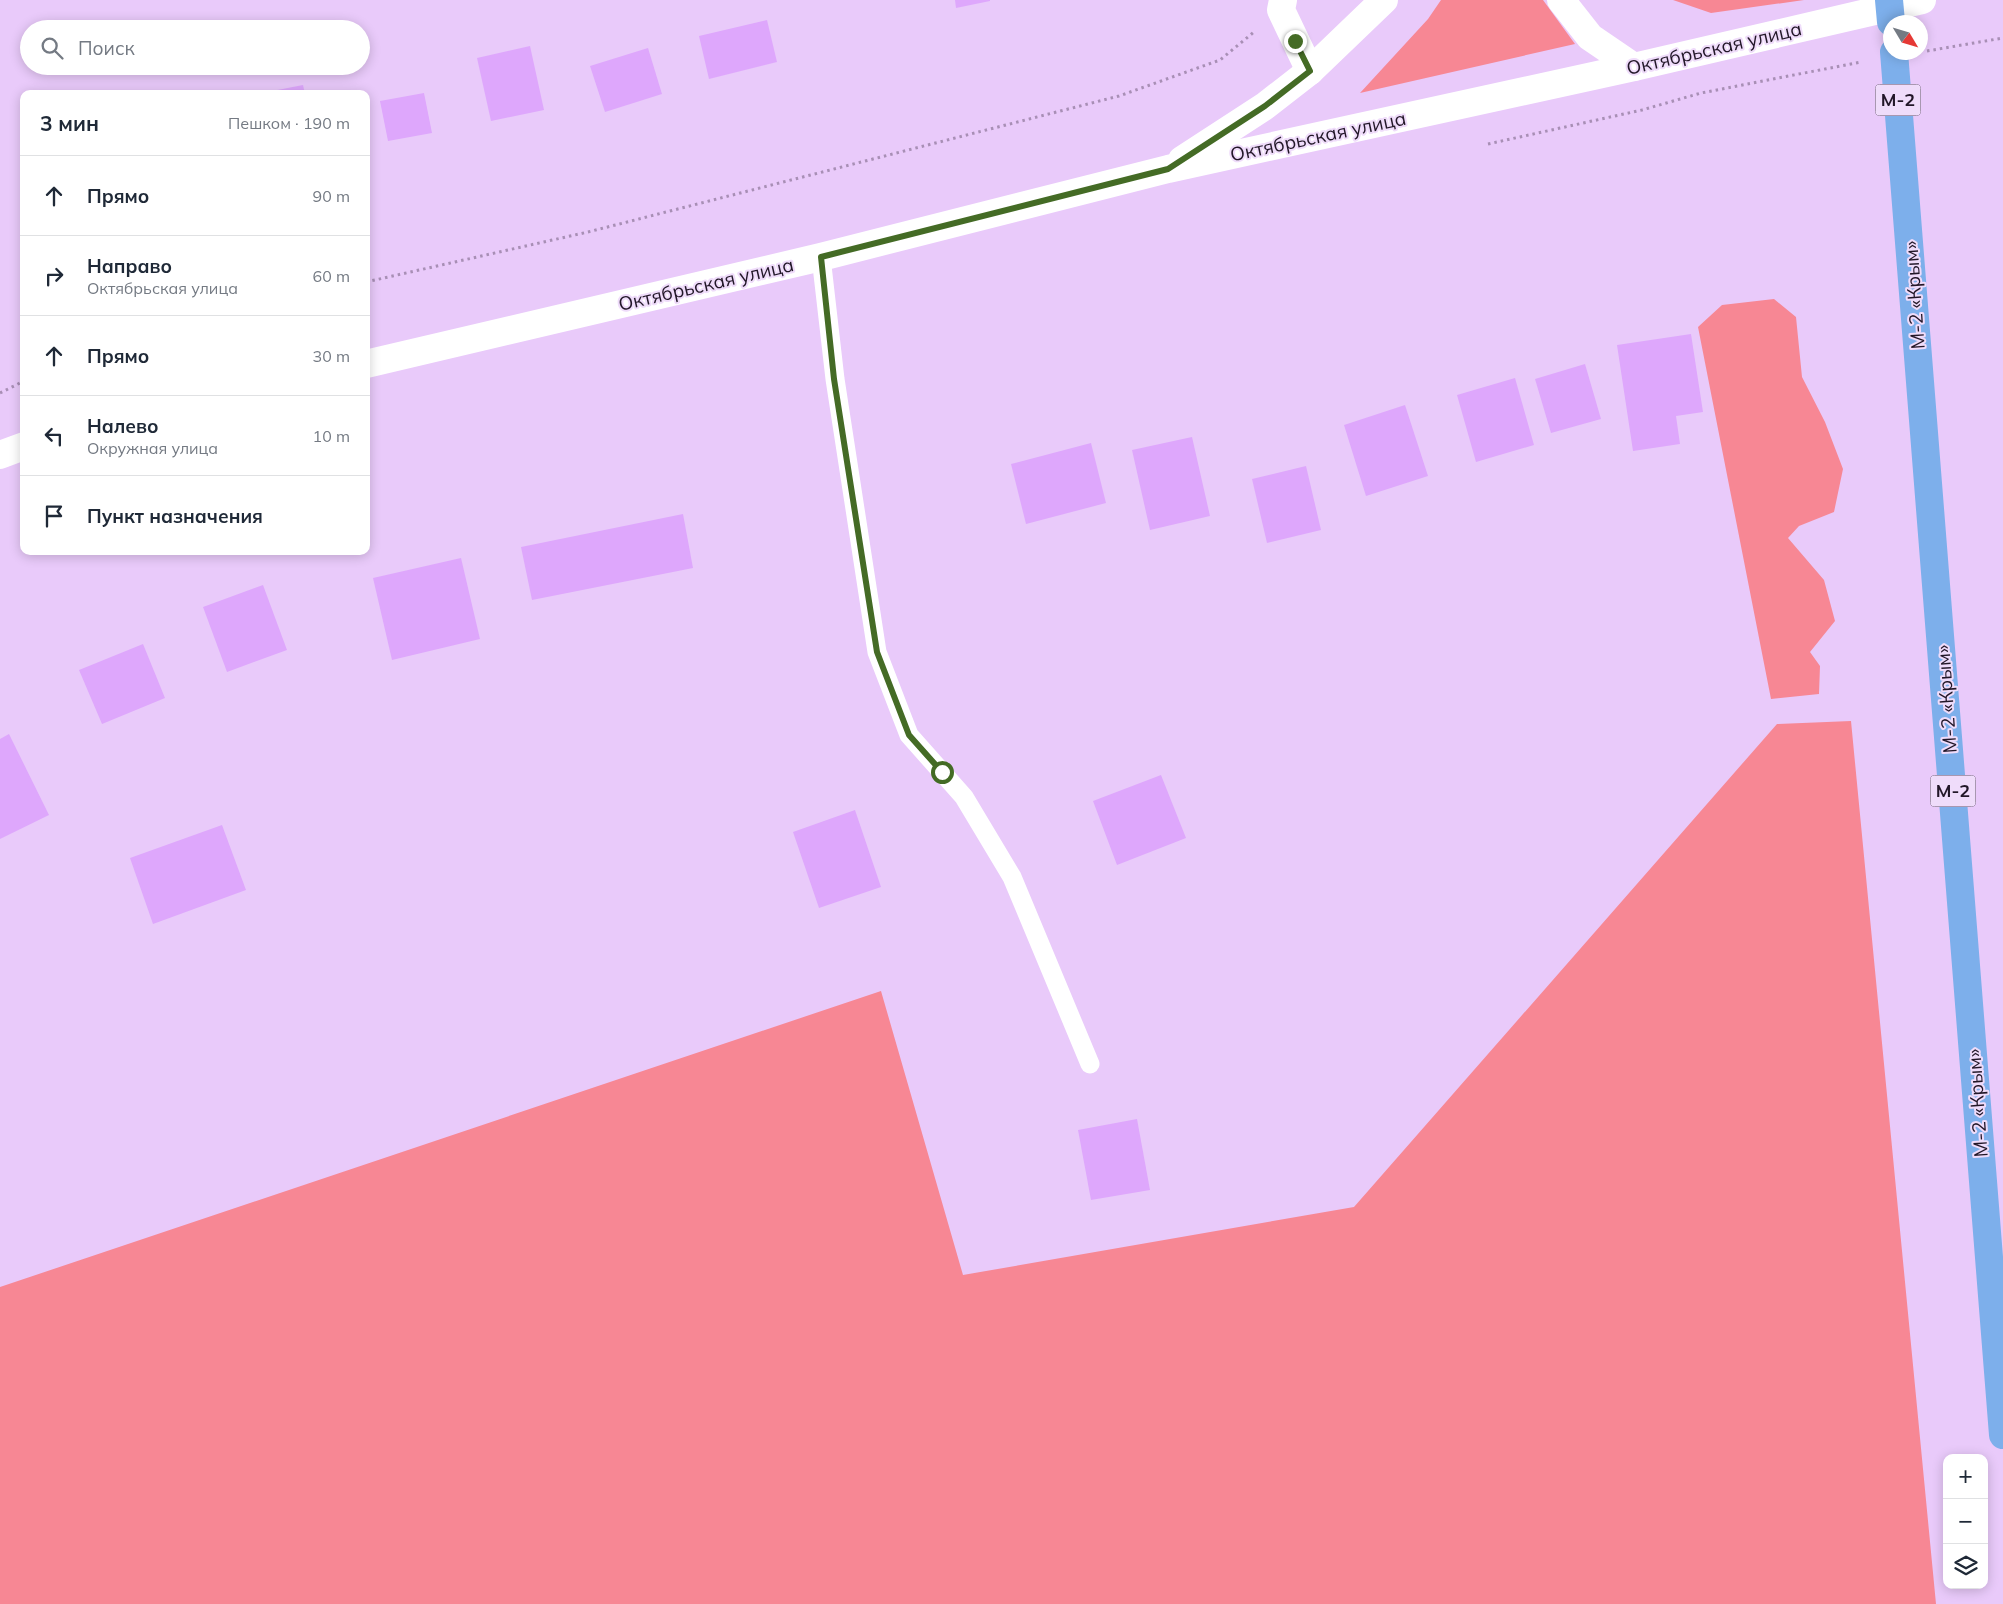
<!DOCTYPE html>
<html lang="ru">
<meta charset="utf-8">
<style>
body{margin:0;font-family:Mulish,sans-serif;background:#f6f6f7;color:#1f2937}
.controls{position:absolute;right:15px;bottom:15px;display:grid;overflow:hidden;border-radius:10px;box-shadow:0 2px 12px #0003}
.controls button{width:45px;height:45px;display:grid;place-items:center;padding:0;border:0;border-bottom:1px solid #e0e1e3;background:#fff;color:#1f2937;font:25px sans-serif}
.compass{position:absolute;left:1883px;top:15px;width:45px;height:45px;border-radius:50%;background:#fff;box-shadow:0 2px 12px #0003;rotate:128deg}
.stop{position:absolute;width:15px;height:15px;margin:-11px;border:4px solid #446b25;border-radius:50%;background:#fff}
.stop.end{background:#446b25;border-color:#fff;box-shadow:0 1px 5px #0008}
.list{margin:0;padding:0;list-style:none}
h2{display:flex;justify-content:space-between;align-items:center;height:65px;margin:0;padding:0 20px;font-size:21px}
h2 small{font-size:16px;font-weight:400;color:#747a83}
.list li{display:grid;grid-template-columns:32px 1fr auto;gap:15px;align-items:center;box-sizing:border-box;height:80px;padding:0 20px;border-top:1px solid #e0e1e3}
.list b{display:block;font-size:19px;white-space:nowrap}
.list p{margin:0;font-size:16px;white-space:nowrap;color:#747a83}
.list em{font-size:16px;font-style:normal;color:#747a83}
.icon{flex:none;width:28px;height:28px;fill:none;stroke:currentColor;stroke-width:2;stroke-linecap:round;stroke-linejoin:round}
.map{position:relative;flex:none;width:2003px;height:1604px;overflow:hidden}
.search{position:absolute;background:#fff;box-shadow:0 2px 12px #0003;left:20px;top:20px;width:350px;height:55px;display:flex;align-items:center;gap:12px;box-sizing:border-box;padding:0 18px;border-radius:28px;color:#747a83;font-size:19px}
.panel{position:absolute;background:#fff;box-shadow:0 2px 12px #0003;left:20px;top:90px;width:350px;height:465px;border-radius:10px}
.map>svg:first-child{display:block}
.green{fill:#f78794}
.building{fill:#dea7fc}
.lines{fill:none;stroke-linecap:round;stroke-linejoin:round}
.path{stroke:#a88fb5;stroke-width:3;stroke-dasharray:2.5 4;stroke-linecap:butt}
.lane{stroke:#fff;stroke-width:19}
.street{stroke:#fff;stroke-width:28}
.secondary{stroke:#fff;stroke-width:28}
.highway{stroke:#7dafeb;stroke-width:28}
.route{stroke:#446b25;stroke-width:6}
.labels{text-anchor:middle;stroke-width:4;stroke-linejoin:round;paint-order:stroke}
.shield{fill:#efdcfa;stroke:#605267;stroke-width:1}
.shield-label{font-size:18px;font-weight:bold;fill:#221728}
.street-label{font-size:19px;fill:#221728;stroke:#efdcfa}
</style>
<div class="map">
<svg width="2003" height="1604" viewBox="0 0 2003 1604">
<rect width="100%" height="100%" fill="#e9cafa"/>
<g class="green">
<polygon points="1441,0 1543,0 1575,44 1360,93 1428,19"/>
<polygon points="1673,0 1804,0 1711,13"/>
<polygon points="1774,299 1796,317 1802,377 1825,422 1843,469 1834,512 1799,526 1788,538 1824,580 1835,621 1810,652 1820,666 1819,694 1771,699 1698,327 1722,305"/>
<polygon points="1851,721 1936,1604 0,1604 0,1287 881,991 963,1275 1354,1207 1777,724"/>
</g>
<g class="building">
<polygon points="955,0 990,0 990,1 956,8"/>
<polygon points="767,20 777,62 709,79 699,36"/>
<polygon points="530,46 544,110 491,121 477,58"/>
<polygon points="648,48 662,94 605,112 590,66"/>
<polygon points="303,85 305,94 262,94 262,93"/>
<polygon points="424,93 432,133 388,141 380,101"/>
<polygon points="1691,334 1703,412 1676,416 1680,444 1633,451 1617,345"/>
<polygon points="1585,364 1601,419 1551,433 1535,379"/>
<polygon points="1515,378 1534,445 1476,462 1457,395"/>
<polygon points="1405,405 1428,476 1366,496 1344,425"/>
<polygon points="1192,437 1210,516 1150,530 1132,450"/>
<polygon points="1091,443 1106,503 1026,524 1011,464"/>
<polygon points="1306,466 1321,530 1267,543 1252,479"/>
<polygon points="683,514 693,568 532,600 521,547"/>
<polygon points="461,558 480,639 392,660 373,578"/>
<polygon points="263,585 287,650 227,672 203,607"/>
<polygon points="143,644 165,698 102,724 79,670"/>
<polygon points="9,734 49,815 0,839 0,739"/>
<polygon points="1161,775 1186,838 1117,865 1093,801"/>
<polygon points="855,810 881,887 819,908 793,832"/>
<polygon points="222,825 246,890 153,924 130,858"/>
<polygon points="1137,1119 1150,1190 1091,1200 1078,1130"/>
</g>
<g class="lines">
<g class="path">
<polyline points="1927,51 2003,38"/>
<polyline points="1488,144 1642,110 1701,93 1861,62"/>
<polyline points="366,282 588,232 1119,96 1220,60 1254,32"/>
<polyline points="0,393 24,381"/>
</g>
<polyline class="lane" points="821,257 835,379 877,652 909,735 964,797 1012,877 1090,1064"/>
<polyline class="street" points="1283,0 1281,10 1310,71"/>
<g class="secondary">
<polyline points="1561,0 1590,37 1634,67"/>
<polyline points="1182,160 1265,106 1310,71 1384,0"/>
<polyline points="366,364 821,257 1168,169 1634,67 1922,0"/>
<polyline points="0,455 24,446"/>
</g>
<g class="highway">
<polyline points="1889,0 1891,22"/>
<polyline points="1894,52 2003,1435"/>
</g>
</g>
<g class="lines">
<polyline class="route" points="942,772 909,735 877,652 834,379 821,257 1168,169 1265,106 1310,71 1295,41"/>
</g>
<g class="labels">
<g class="shield">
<rect x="1875.5" y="84.5" width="45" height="31" rx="4"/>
<rect x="1930.5" y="775.5" width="45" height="31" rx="4"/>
</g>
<g class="shield-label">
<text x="1898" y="106">М-2</text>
<text x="1953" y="797">М-2</text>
</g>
<g class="street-label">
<text transform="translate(1714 48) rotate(-13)" y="7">Октябрьская улица</text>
<text transform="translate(1318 136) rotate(-12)" y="7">Октябрьская улица</text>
<text transform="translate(706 284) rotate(-13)" y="7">Октябрьская улица</text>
<text transform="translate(1914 295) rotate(-94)" y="7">М-2 «Крым»</text>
<text transform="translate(1946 699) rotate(-94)" y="7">М-2 «Крым»</text>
<text transform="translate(1977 1103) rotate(-94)" y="7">М-2 «Крым»</text>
</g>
</g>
</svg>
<div class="controls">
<button>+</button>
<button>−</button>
<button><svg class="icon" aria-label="layers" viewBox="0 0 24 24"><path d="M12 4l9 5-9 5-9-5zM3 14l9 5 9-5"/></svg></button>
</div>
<svg class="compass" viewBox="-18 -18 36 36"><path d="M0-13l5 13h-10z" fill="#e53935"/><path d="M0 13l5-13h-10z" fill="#747a83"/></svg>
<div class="stop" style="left:942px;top:772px"></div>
<div class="stop end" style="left:1295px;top:41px"></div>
<div class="search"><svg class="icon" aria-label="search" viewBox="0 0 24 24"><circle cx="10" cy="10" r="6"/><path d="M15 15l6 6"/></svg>Поиск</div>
<section class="panel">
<h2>3 мин<small>Пешком · 190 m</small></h2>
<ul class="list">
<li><svg class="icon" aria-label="ahead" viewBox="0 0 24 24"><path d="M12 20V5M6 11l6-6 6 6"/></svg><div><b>Прямо</b></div><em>90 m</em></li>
<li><svg class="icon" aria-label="right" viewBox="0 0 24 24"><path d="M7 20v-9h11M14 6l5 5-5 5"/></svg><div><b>Направо</b><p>Октябрьская улица</p></div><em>60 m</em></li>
<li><svg class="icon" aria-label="ahead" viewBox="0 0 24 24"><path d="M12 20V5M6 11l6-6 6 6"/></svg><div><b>Прямо</b></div><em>30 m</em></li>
<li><svg class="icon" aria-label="left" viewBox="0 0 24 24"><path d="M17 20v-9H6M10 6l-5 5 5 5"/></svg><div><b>Налево</b><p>Окружная улица</p></div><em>10 m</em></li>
<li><svg class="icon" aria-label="arrive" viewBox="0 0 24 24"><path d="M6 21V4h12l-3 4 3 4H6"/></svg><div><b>Пункт назначения</b></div></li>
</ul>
</section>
</div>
